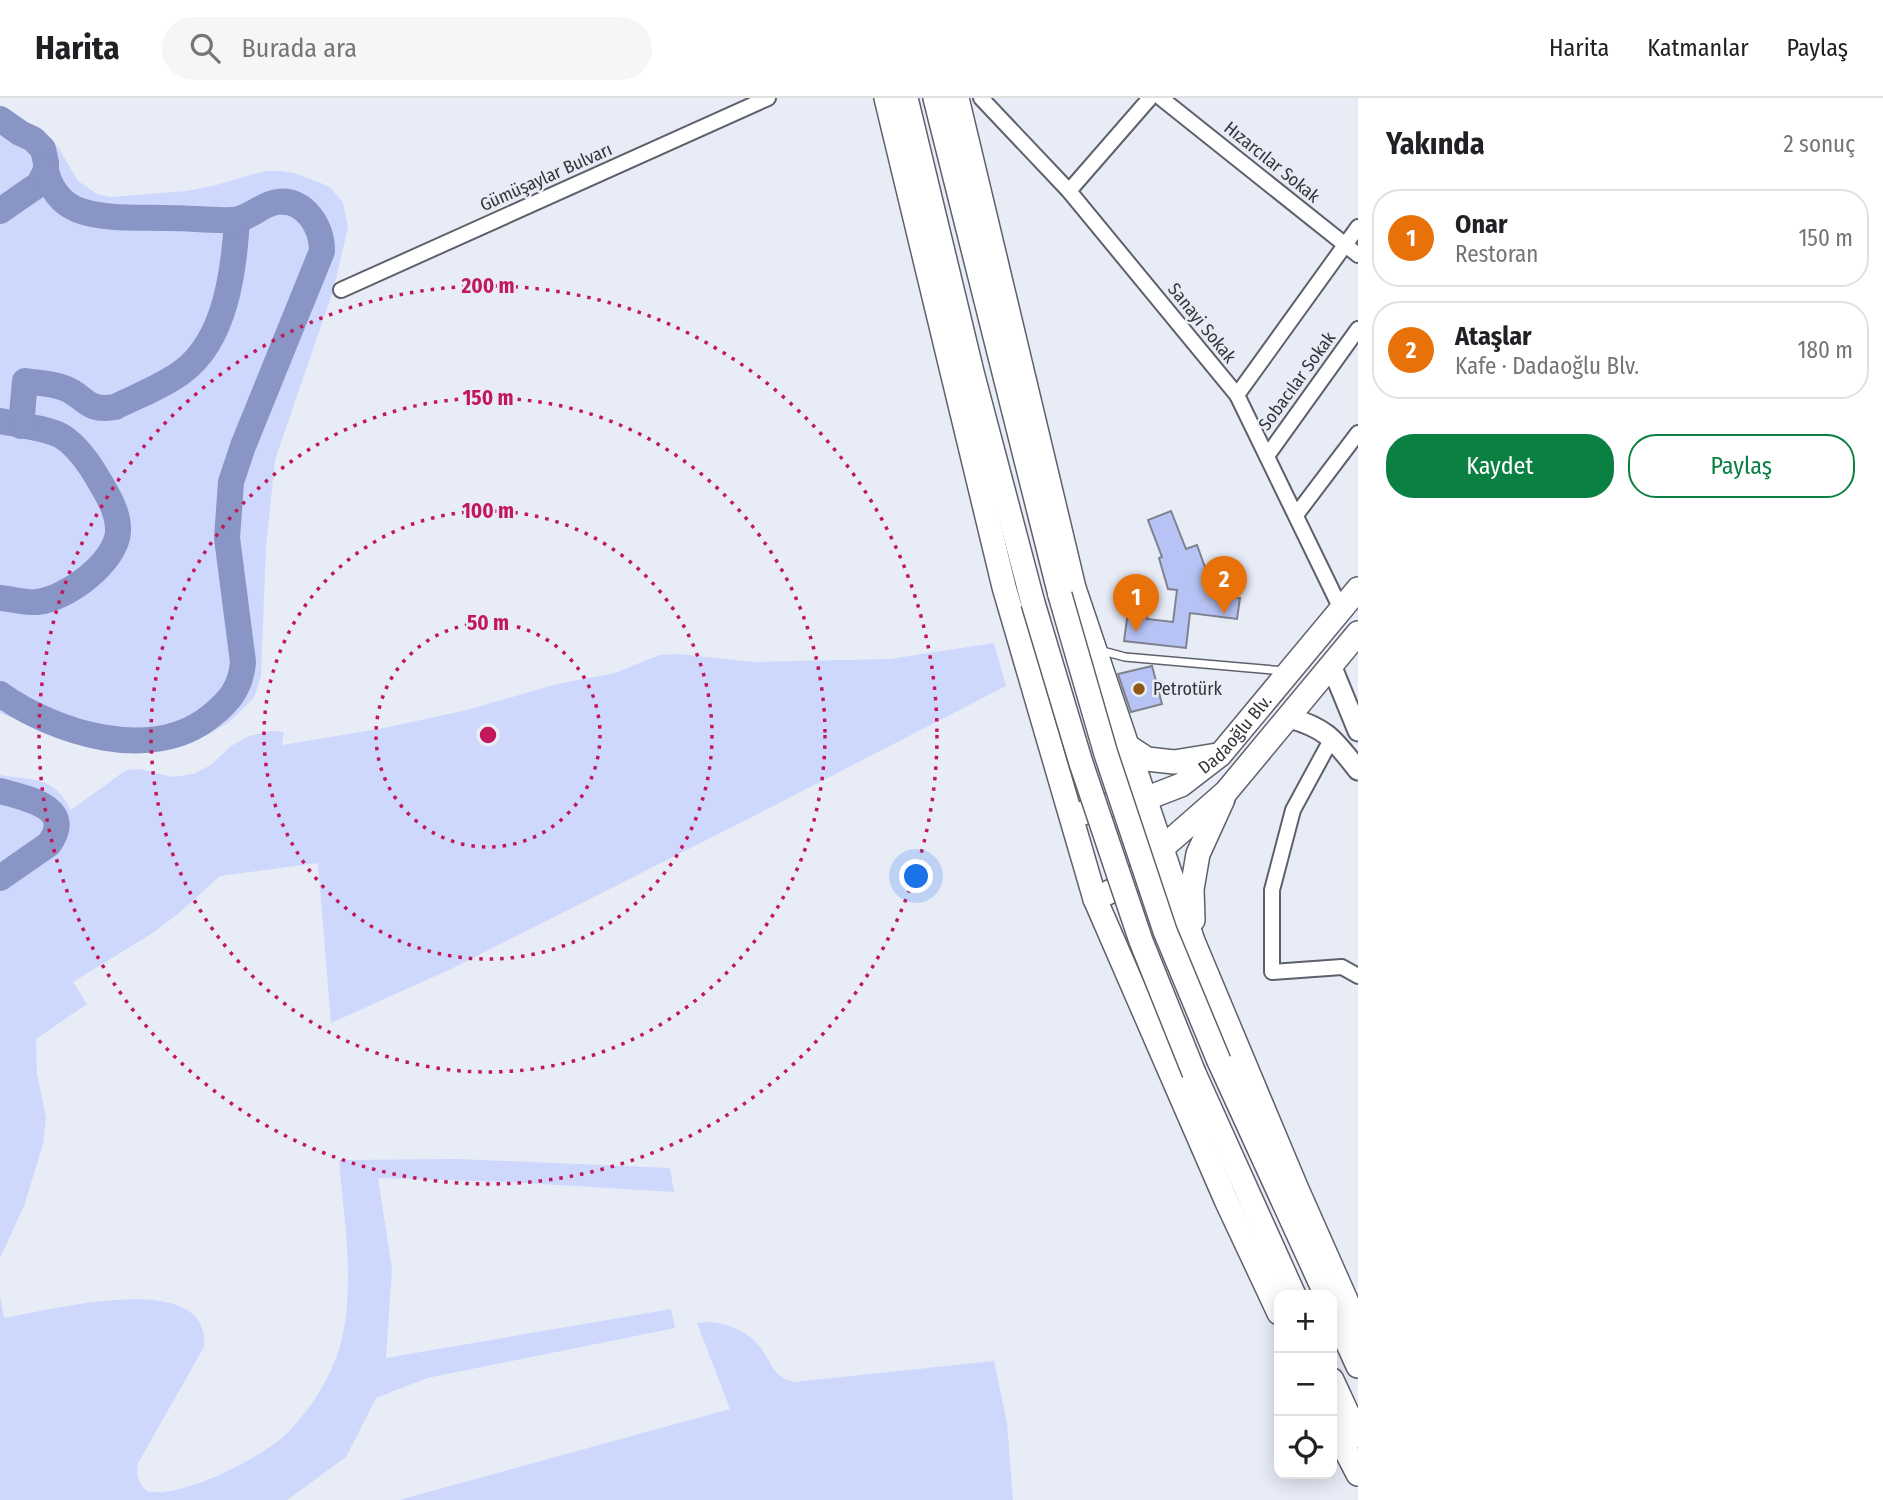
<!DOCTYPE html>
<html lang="tr">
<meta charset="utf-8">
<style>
body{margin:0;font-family:"Fira Sans Condensed",sans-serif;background:#f6f6f6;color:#202124}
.controls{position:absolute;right:21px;bottom:21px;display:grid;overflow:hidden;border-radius:14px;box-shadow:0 4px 18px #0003}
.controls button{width:63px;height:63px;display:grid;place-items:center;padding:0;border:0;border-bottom:2px solid #e0e0e0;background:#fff;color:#202124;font:35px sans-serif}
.you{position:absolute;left:917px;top:779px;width:24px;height:24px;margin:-18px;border:5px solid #fff;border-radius:50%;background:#1a73e8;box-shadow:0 0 0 10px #1a73e833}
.badge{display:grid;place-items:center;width:46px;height:46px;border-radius:50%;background:#0b8043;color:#fff;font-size:23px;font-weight:700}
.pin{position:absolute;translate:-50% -58px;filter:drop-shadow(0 2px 4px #0008)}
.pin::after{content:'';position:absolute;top:37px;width:24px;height:21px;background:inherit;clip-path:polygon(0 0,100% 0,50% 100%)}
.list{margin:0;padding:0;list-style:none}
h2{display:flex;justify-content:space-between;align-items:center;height:91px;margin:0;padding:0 28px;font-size:30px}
h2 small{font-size:23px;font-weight:400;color:#757577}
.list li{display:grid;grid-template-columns:46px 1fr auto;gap:21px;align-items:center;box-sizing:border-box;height:98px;margin:0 14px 14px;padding:0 14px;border:2px solid #e0e0e0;border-radius:28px}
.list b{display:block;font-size:26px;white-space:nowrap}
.list p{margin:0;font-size:23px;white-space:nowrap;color:#757577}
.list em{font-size:23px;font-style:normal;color:#757577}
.actions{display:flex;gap:14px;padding:21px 28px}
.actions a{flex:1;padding:16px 0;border:2px solid #0b8043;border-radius:28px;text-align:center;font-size:24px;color:#0b8043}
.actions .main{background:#0b8043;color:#fff}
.icon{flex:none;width:38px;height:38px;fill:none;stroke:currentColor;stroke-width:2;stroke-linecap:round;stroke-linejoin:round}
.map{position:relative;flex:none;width:1358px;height:1402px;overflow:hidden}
header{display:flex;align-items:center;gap:42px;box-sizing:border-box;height:98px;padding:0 35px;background:#fff;border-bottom:2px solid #e0e0e0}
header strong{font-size:33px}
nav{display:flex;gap:38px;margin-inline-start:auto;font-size:24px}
.search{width:490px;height:63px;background:#f6f6f6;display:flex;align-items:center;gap:18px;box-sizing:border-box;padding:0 24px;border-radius:38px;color:#757577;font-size:26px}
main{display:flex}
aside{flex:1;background:#fff}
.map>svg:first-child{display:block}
.green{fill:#ced8fc}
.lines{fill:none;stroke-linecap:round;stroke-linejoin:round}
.river{stroke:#8995c4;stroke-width:26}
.building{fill:#b6c3f4;stroke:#7f828d;stroke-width:2}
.service-casing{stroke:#5e616b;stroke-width:10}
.minor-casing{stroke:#5e616b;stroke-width:18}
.secondary-casing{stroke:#5e616b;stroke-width:23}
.trunk-casing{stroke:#5e616b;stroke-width:26}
.service{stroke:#fff;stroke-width:7}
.minor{stroke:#fff;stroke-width:14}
.secondary{stroke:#fff;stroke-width:19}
.trunk{stroke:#fff;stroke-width:23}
.trunk-bridge-casing{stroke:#5e616b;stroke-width:26;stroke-linecap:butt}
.trunk-bridge{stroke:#fff;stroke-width:23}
.ring{fill:none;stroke:#c2185b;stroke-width:3.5;stroke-dasharray:3.5 7}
.poi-dot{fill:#915714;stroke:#e8ecf7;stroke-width:2.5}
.labels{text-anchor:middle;stroke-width:5;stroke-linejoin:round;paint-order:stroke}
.street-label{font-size:18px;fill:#34353a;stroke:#e8ecf7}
.poi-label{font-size:18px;fill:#34353a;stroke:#e8ecf7;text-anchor:start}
.centre{fill:#c2185b;stroke:#e8ecf7;stroke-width:3.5}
.ring-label{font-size:21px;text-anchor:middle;font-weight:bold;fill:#c2185b;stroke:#e8ecf7;stroke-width:5;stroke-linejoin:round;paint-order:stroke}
</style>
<header>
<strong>Harita</strong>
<div class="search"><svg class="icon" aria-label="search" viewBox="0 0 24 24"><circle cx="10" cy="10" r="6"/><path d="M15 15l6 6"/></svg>Burada ara</div>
<nav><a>Harita</a><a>Katmanlar</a><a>Paylaş</a></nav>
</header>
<main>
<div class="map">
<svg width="1358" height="1402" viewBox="0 0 1358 1402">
<rect width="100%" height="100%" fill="#e8ecf7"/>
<g class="green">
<polygon points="0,11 58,49 78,83 97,96 111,99 187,93 216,87 265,73 280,73 294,75 323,86 331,90 343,105 348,129 334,190 275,362 266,449 261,578 254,600 229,624 209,636 175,650 153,655 131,655 73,645 0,615"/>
<path d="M994,545L1006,588L750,720L451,871L331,925L318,765L220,778L178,816L151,836L73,884L87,906L36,941L37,976L46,1020L43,1046L24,1108L0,1160V677C34,683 53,677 71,712L126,672L140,671L172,679L193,676L211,667L231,648L249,638L272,633L284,634L282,647L379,631L467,612L557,586L615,575L659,557L679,556L753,564L890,561Z"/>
<path d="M458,1061L670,1070L674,1094L508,1084L378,1080L392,1171L386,1260L671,1211L675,1230L427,1280L376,1300L346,1359L287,1402H0V1198L4,1220C47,1213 212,1168 204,1249L138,1365C136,1375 138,1386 147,1393C180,1402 260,1360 284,1338C309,1314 330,1282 340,1248C356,1191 344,1121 339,1062Z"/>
<path d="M707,1224C728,1225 748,1233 761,1250C772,1265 773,1279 794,1284L994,1263L1007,1325L1013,1402H399L730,1311L697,1225Z"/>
</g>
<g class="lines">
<g class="river">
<polyline points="0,21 20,35 33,41 43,51 46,65 46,72 39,86 0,113"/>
<path d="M0,323C15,326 51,331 63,339C78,349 91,368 100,384C109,399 119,416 118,434C116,464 67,501 37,504C26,505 12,501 0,500"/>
<path d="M21,328L25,283C37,285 52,285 64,290C86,298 85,314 115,309C137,298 162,289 182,274C226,242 234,172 237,122"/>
<path d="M0,596C55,635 152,666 211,618C230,603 241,589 243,564L227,440L231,384L243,348L322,153C322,129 305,100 277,104C262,106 249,121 233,122C212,123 190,120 169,120C141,119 105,122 78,112C61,105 50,90 46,72"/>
<path d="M0,693C25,700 76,709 49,746L0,780"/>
</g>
</g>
<g class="building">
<polygon points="1171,413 1186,451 1197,447 1215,497 1240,500 1237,521 1190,515 1186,550 1124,543 1129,506 1149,508 1147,521 1173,524 1177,492 1168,491 1159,460 1162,459 1148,422"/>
<polygon points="1152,568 1162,606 1131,614 1118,576"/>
</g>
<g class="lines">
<defs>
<polyline id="service" points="1099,552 1125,559 1285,573"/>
<g id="minor">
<polyline points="981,0 1069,93 1237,297 1341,511"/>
<polyline points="1161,0 1358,157"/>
<polyline points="1069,93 1150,0"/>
<polyline points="341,192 768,0"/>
<polyline points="1237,297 1358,129"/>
<polyline points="1267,358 1358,231"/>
<polyline points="1296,417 1358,335"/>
<polyline points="1332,640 1293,712 1272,792 1272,874 1342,869 1358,878"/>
</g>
<g id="secondary">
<polyline points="1331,567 1358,633"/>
<path d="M1290,620C1328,631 1334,642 1358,672"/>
</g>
<g id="trunk">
<polyline points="886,0 1004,489 1095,801 1226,1102 1279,1215"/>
<polyline points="906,0 972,274 1033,505"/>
<polyline points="935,0 1060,497"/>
<polyline points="957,0 1074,490 1193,843 1296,1089 1358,1229"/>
<polyline points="1127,648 1147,661 1174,664 1217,657"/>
<path id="s1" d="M1080,716L1108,707L1145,701L1181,687L1220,657L1358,491"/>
<polyline points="1095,801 1132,783 1161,751 1226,694 1358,535"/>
<polyline points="1193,822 1192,791 1198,756 1223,701"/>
<polyline points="1219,963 1326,1197"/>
<polyline points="1194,975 1294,1197"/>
<polyline points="1332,1211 1358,1268"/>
<polyline points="1332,1282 1358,1338"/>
<polyline points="1332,1326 1358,1376"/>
</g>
</defs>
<use href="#service" class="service-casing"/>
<use href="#minor" class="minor-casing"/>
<use href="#secondary" class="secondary-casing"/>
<use href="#trunk" class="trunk-casing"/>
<use href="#service" class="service"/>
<use href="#minor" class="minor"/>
<use href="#secondary" class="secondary"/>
<use href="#trunk" class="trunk"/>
<defs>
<g id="trunk-bridge">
<polyline points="1060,497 1106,656 1165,833 1219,963"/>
<polyline points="1033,505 1081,665 1141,843 1194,975"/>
</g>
</defs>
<use href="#trunk-bridge" class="trunk-bridge-casing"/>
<use href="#trunk-bridge" class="trunk-bridge"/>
</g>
<g class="ring">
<circle cx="488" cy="637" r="112"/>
<circle cx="488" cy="637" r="224"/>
<circle cx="488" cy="637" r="337"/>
<circle cx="488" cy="637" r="449"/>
</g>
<circle class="poi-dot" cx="1139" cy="591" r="7"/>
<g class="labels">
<g class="street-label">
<text transform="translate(1272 64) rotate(39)" y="6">Hızarcılar Sokak</text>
<text transform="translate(546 79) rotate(-24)" y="6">Gümüşaylar Bulvarı</text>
<text transform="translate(1202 225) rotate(51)" y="6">Sanayi Sokak</text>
<text transform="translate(1297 283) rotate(-54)" y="6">Sobacılar Sokak</text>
<text dy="6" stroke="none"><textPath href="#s1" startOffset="180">Dadaoğlu Blv.</textPath></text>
</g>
<g class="poi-label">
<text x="1153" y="597">Petrotürk</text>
</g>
</g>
<circle cx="488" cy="637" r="10" class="centre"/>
<g class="ring-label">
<text x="488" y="195">200 m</text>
<text x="488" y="307">150 m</text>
<text x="488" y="420">100 m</text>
<text x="488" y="532">50 m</text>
</g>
</svg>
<div class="controls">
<button>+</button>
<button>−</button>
<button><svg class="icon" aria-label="locate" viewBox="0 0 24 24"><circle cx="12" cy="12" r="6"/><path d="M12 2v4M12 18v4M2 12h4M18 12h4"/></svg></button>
</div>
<div class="you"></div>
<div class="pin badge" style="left:1136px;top:534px;background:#e8710a">1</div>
<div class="pin badge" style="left:1224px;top:516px;background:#e8710a">2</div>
</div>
<aside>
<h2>Yakında<small>2 sonuç</small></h2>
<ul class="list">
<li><span class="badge" style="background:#e8710a">1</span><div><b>Onar</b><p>Restoran</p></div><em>150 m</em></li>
<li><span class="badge" style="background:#e8710a">2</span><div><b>Ataşlar</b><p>Kafe · Dadaoğlu Blv.</p></div><em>180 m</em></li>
</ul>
<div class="actions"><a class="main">Kaydet</a><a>Paylaş</a></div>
</aside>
</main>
